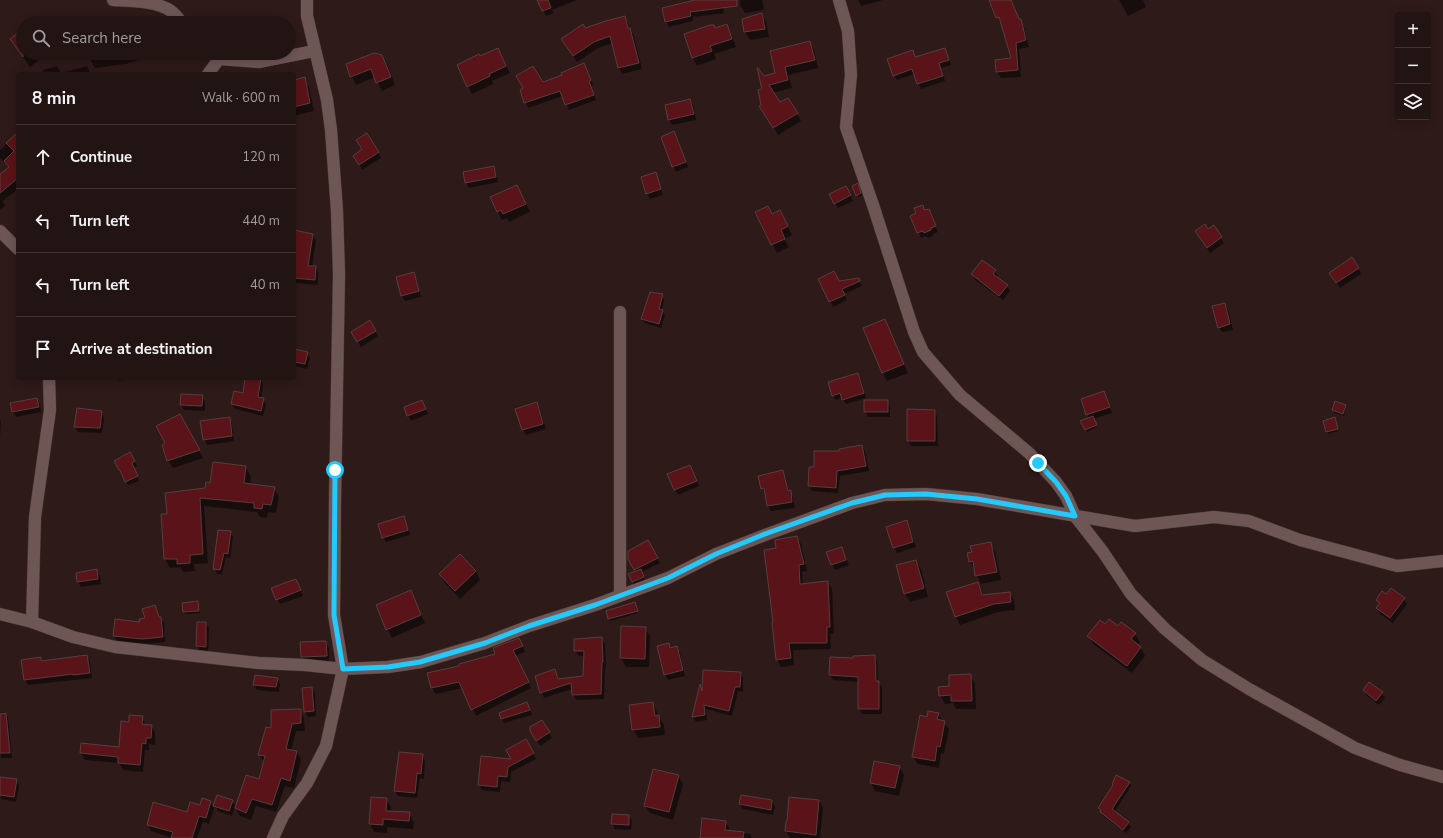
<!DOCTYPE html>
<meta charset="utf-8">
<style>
body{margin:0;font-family:"Nunito Sans",sans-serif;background:#2e2121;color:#f1f3f6}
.controls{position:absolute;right:12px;top:12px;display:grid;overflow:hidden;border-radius:4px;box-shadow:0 2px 10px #0003}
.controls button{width:36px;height:36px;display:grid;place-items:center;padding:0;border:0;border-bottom:1px solid #3f3333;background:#221413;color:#f1f3f6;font:20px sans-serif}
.stop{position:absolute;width:12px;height:12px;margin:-9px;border:3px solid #24c9fe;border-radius:50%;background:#fff}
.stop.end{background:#24c9fe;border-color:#fff;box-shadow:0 1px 4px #0008}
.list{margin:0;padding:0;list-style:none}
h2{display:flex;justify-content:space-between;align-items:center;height:52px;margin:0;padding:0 16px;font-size:17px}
h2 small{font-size:13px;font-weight:400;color:#a29ea0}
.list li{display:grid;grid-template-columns:26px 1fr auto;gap:12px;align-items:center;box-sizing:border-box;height:64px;padding:0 16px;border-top:1px solid #3f3333}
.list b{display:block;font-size:15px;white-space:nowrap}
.list em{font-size:13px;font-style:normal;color:#a29ea0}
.icon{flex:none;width:22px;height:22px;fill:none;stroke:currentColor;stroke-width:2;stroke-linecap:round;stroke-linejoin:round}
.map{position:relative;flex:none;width:1443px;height:838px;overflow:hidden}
.search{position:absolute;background:#221413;box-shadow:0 2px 10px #0003;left:16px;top:16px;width:280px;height:44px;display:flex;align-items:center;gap:10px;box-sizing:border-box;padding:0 14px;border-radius:22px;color:#a29ea0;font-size:15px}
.panel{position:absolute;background:#221413;box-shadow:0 2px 10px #0003;left:16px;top:72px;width:280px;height:308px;border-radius:4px}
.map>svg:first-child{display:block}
.shadow{fill:#0007}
.building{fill:#5a1318;stroke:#563f3e}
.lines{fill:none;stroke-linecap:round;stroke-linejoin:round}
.minor-casing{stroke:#463736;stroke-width:13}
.minor{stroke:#6e5655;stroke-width:12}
.route{stroke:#24c9fe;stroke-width:5}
</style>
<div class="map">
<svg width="1443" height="838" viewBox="0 0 1443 838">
<rect width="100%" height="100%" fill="#2e1a19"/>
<g class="shadow">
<polygon points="538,0 577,0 552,10 554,13 546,16"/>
<polygon points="700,0 722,0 724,13 693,17 693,21 669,27 666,21"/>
<polygon points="740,0 762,0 764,10 745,13 740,5"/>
<polygon points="858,0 883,0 861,6"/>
<polygon points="990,0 1011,0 1019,20 1024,27 1029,47 1019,49 1021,77 1001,78 997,72 1012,59 1001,24"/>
<polygon points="1119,0 1143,0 1146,7 1128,16"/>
<polygon points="761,14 766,22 769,37 750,40 745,32"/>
<polygon points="625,17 634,36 642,69 622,74 619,68 613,43 598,48 577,62 566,46 585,29"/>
<polygon points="38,20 40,23 33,23"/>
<polygon points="726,26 731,34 736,47 714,54 716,59 697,66 693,58 715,29"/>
<polygon points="23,31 23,53 48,53 30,67 11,40"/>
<polygon points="810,42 814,50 818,68 788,75 792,88 773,93 780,104 788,99 801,121 778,135 761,106 762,105 763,77 777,74"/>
<polygon points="498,49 510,73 492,81 493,84 472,94 458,66"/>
<polygon points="945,49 951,65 941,68 945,81 921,89 914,74 897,80 894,75 912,51 916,58"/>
<polygon points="90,53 166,53 167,55 147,60 146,58 126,64 95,68 91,61"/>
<polygon points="382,56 387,64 395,85 382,91 375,77 356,85 347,65"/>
<polygon points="57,66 61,73 87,66 91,74 44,74 43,70"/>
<polygon points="586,70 593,85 591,86 596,100 569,110 563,96 528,108 521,90"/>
<polygon points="225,71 232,74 223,74"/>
<polygon points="304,79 309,87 314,111 294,116 294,81"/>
<polygon points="690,100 693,105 696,120 672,125 669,120"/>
<polygon points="18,134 18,189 3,201 5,206 0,210 0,175 9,168 0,158 0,150"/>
<polygon points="677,138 688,167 676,172 673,166"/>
<polygon points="378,152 381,158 362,170 354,156"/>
<polygon points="493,168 496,173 498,182 469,188 466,183"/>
<polygon points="655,173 658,179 663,195 650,199 647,194"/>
<polygon points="846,187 853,201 838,208 830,195"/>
<polygon points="853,187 858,187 862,196 858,197"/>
<polygon points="521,194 530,212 509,222 507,218 502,220 491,198"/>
<polygon points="922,206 925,211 929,210 938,232 933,234 933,236 928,238 927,236 921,238 912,216 918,214"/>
<polygon points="780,211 792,235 784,239 789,247 777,253 756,212 772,215"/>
<polygon points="1213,227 1224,243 1210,253 1196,232 1208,231"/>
<polygon points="294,231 313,235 316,241 312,267 315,267 318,272 318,285 294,283"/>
<polygon points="1358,268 1361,274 1340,288 1333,278"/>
<polygon points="995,271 998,276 997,278 1007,286 1010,291 1003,300 975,280 972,274"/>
<polygon points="413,273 416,278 421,297 405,301 402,296"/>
<polygon points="820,279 839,282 858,279 862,286 844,294 847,300 833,307"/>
<polygon points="662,295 664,300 662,310 665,315 661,328 645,323 642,319"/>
<polygon points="1225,304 1228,309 1233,330 1222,332 1219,327"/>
<polygon points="885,320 889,329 908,373 887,381 883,373 864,329"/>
<polygon points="369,322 378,336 361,347 352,333"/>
<polygon points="294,350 307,353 310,358 307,369 294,366"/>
<polygon points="858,374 861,379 866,398 846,404 842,398 836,400 833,395"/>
<polygon points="117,378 132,378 119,381"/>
<polygon points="246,378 261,378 263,384 261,399 263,399 266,404 263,416 235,409 232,404 243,394"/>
<polygon points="1104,392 1112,413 1093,419 1097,427 1087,432 1082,422 1089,418 1082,400"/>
<polygon points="202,396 205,402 205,411 184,410 181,404"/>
<polygon points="37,399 40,404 41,412 16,417 12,411"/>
<polygon points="422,401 428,414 411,421 408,415"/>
<polygon points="887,401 890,406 890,417 868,417 865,411"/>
<polygon points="536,404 539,409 546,429 526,435 523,430 517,410"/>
<polygon points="1345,406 1346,408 1344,416 1335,413 1333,410"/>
<polygon points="934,411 937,416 938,446 911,446 908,441"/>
<polygon points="101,412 104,418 102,433 78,432 75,426"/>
<polygon points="229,418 232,424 234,441 207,445 204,439"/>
<polygon points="0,420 1,421 0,437"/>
<polygon points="1336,421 1338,431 1328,434 1327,431"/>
<polygon points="184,422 203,458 173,468 168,461 163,445"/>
<polygon points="862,446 865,451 869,471 840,476 838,493 812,491 809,486 815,468"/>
<polygon points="130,453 137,466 134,468 139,481 128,485 115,461"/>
<polygon points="690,466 699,486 678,495 675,489"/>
<polygon points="245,467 251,476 250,484 274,488 279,497 276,513 268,512 267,518 260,517 257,512 204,506 208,563 194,564 195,571 183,572 180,567 170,568 165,559 162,515 168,515 206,489 211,484"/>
<polygon points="782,471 785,476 789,491 790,491 793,497 795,508 771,511 768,506 766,494 762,489 759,476"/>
<polygon points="404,517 410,535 386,542 383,537"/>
<polygon points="906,522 909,527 916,547 897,553 894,547"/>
<polygon points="230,532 233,537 230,558 226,557 222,574 217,574 215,569"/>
<polygon points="797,537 801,544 807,571 802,572 803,584 828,582 832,589 834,634 830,634 831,649 793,650 794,665 781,667 777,660 777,548"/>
<polygon points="648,541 660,563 642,572 645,579 634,584 630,575 636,572 628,558"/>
<polygon points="990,543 995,551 1001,580 981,584 970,561 973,553"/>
<polygon points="841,548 849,565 835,570 832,565"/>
<polygon points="916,561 921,569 928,597 910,602 905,594"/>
<polygon points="96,571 100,576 101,584 81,587 78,582"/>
<polygon points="476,571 480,580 460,599 445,583 440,575"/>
<polygon points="296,580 303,596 280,604 277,599"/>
<polygon points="978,583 984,596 1009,593 1014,600 1015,610 998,612 960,625 956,617 948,593"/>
<polygon points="410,592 425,623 392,638 387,629"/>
<polygon points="1387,595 1404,599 1407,604 1393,623 1380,614 1377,608 1380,604 1377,600"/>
<polygon points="198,602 200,613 185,614 184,612"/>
<polygon points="635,603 638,613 610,621 607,612"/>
<polygon points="155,606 160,618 164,623 165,642 146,644 117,641 114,636 147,619"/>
<polygon points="198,623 206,623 209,628 208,652 200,652 197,646"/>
<polygon points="1106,625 1118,627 1135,634 1140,642 1137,645 1141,648 1145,656 1132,673 1093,644 1089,636"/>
<polygon points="622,627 645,628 650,636 649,667 626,667 621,658"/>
<polygon points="601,638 605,644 606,668 605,668 604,699 576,700 573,694 572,689 544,698 536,677 555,671 559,680 584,677 585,656 579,656 575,651"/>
<polygon points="326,642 329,648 329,661 305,662 302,657 301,643"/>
<polygon points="669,644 671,648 676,647 680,653 685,676 668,680 665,675"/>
<polygon points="522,645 525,652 515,656 531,688 476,716 463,688 436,694 432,688 429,674 460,667"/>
<polygon points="86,656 90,662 92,678 28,685 25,679 40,658 42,662"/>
<polygon points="874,656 877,661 878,682 882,687 882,714 862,714 859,709 859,682 833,680 830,675 831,658 854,659"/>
<polygon points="741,673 743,678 743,692 738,691 732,716 706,709 707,720 696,722 693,717 702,687 703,690"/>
<polygon points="970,675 975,684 976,709 956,709 953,703 945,704 940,695"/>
<polygon points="277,678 280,684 279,692 257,690 254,685"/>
<polygon points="312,688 315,693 316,716 308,717 305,712"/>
<polygon points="1364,690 1382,693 1385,698 1379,705 1367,696"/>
<polygon points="653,703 657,712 658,716 664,725 665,735 638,738 633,729"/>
<polygon points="529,707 532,715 504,723 502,718"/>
<polygon points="300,710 304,718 305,731 296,731 291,751 297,752 301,760 294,788 285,786 276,812 256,806 251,820 240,816 235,807 232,816 218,811 215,806 209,824 203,822 197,838 172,838 151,831 148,824 188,813 210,802 214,808 217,796 232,801 236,807 259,780 264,762 259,754 272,730"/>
<polygon points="5,712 8,717 12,758 1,758 0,713"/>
<polygon points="938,714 949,729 944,754 941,753 939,768 918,764 913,757 928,718"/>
<polygon points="142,717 146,726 152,726 155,733 155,745 149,744 149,750 145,750 143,772 123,770 119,763 85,760 81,753 82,745 120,748 129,723"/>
<polygon points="542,721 552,738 540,746 531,731"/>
<polygon points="526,740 536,759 511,772 510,782 501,781 500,792 482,790 479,785 513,760"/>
<polygon points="422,755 425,761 424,779 420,778 417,798 398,796 395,791"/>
<polygon points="875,762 899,767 904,775 899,796 875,791 871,783"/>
<polygon points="678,776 683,784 673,820 650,813 645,806"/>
<polygon points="16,780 19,786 16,802 1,799 0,781"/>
<polygon points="1129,782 1131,786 1114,813 1128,823 1131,827 1126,833 1103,816 1099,808"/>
<polygon points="790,798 819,800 823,808 820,838 790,838 786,831"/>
<polygon points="386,799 391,807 390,812 409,813 414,822 413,829 387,827 387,833 374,832 370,824"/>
<polygon points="772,801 775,807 773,815 743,809 740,804"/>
<polygon points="629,816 632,821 631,830 615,829 612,823"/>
<polygon points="725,822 729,827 728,831 750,834 752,838 701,838"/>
</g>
<g class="building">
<polygon points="537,0 548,0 551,8 542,11"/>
<polygon points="695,0 737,0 737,6 690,12 691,16 665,22 662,8"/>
<polygon points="989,0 1011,0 1019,19 1021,19 1026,40 1016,43 1018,70 996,72 995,60 1011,58 999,17 996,18"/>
<polygon points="762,13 765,29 744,32 742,19"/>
<polygon points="625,16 628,28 630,28 639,63 618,68 610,36 594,42 573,56 561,39 583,24 585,28 606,21"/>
<polygon points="727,24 732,39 710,46 712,51 692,58 684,34 710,25 714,25 715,28"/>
<polygon points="23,29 23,57 10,39"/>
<polygon points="810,41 815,60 785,67 788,80 769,85 780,102 788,98 798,113 773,128 759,106 761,105 758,90 762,89 757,68 758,68 764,76 775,73 770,51"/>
<polygon points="498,48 506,66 489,74 490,76 467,87 457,65 479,54 480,56"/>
<polygon points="945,48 949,60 939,63 943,76 917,84 912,69 893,76 887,59 913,50 915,57"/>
<polygon points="374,53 382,55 391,77 376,83 371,69 350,77 346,64"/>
<polygon points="584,63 591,80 589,81 594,95 565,105 560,91 524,103 520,90 523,88 516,76 533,66 543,82 562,75 561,73"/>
<polygon points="305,77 310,103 294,107 294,80"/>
<polygon points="690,99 694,114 668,120 665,105"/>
<polygon points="674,131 686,162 672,167 661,137"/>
<polygon points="18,132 18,178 0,193 0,174 9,167 4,161 14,151 6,143"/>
<polygon points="367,133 379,152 359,165 353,156 362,149 356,140"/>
<polygon points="494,166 496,177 465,183 463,172"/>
<polygon points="656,172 661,189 646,194 641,177"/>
<polygon points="858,183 861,193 856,196 852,186"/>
<polygon points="517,185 526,204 503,214 501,210 497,212 490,197"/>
<polygon points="846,186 851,195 834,204 829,194"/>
<polygon points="923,205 924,210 929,209 936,226 931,228 931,230 924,233 923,231 917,233 910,216 916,213 914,208"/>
<polygon points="768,206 772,214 780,210 788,226 781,230 785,239 771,245 755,212"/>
<polygon points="1205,224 1208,229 1214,225 1222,237 1207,248 1195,231"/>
<polygon points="294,230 313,234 308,266 316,266 315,280 294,278"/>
<polygon points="1352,257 1359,268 1336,283 1329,273"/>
<polygon points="982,260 996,270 993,274 1008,285 999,296 971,274"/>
<polygon points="834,271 839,281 859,278 860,281 842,289 845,295 829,302 818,279"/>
<polygon points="414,272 419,291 401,296 396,277"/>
<polygon points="650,292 663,294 659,309 663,310 659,324 641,319"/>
<polygon points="1225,303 1230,324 1218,328 1212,306"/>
<polygon points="885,319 904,364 882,373 863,328"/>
<polygon points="370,320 376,331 357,342 351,332"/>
<polygon points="294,349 308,352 305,364 294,362"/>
<polygon points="858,373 864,393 842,400 840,393 832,396 828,382"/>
<polygon points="245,378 261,378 258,397 264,398 261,411 231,404 234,391 243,393"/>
<polygon points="1104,391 1110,407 1086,415 1081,399"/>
<polygon points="181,394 203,395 202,406 180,405"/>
<polygon points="37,398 39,407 12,412 10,403"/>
<polygon points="422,400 426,409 407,416 404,407"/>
<rect x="864" y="400" width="24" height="12"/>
<polygon points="1335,401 1346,405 1343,414 1332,410"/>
<polygon points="537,402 543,424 522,430 515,409"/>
<polygon points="77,408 102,411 100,428 74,427"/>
<polygon points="907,409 935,410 935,441 907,441"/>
<polygon points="180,414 200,450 167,461 162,445 165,443 156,426"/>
<polygon points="1093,416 1097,425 1085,430 1080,421"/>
<polygon points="230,417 232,436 203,440 200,421"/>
<polygon points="1335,417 1338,429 1326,432 1323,421"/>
<polygon points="862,445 866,466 837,471 836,488 808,486 809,467 814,467 814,451 839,451 839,449"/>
<polygon points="130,452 135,461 132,463 138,476 125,482 120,470 119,470 114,461"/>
<polygon points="213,462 246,466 244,483 275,487 271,505 263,504 262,509 254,508 254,503 200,498 203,554 190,555 190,563 177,564 177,559 164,559 161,514 167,514 165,493 205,488 206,482 210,483"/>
<polygon points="690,465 697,481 674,490 667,474"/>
<polygon points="783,470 788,491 791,490 792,502 767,506 764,488 761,489 758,476"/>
<polygon points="404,516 408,530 382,538 378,524"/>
<polygon points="907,520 913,542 893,548 886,527"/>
<polygon points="218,530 231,531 228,554 224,553 220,570 213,569"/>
<polygon points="797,536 804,564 799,565 800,584 828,581 830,627 827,627 827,643 789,643 791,658 776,660 772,622 773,622 764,550 776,548 775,540"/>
<polygon points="648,540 658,558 634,570 628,559 628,551"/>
<polygon points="991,542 997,572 975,576 973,561 969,562 967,553 972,552 970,546"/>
<polygon points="842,547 846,560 831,565 826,552"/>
<polygon points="460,554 476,571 455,591 439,574"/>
<polygon points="916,560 924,588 904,594 896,565"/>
<polygon points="97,569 98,579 77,582 76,573"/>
<polygon points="641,569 644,577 632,582 628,574"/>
<polygon points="296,579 301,590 276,600 271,588"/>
<polygon points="978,582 982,595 1010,592 1011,602 994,604 955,617 946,592"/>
<polygon points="1391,588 1405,598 1390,618 1376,608 1380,603 1376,600 1382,591 1386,594"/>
<polygon points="411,590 421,615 386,630 376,605"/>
<polygon points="198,601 199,611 183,612 182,603"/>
<polygon points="635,602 638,611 608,619 606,611"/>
<polygon points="155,605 159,617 161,617 163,637 142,639 113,636 115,619 140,622 139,619 145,618 142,609"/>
<polygon points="1109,619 1118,626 1121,622 1136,633 1131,639 1141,647 1127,666 1087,636 1100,620 1105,624"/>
<polygon points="197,622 206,622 206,647 196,646"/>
<polygon points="621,626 646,627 645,659 620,658"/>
<polygon points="602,637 603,662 602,662 601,694 572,695 571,683 540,693 535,676 555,669 558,679 583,676 584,651 574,651 574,639"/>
<polygon points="519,638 523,646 513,650 529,682 471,710 459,682 431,688 427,673 459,666 459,664 495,654 493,648"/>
<polygon points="326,641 327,656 301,657 300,642"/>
<polygon points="669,643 670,648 677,646 683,670 664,675 657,646"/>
<polygon points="87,655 90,673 73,675 73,674 24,680 21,660 41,657 41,661"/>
<polygon points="875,655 876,681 879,681 879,709 858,709 858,677 829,675 830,657 853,658 853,656"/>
<polygon points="703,670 741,672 740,687 735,687 729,711 704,705 705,715 692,717 700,684 702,691"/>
<polygon points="971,674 972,701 951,701 951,695 939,696 938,687 949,686 949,675"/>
<polygon points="255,675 278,678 276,687 253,685"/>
<polygon points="1369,682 1383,692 1376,701 1363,690"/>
<polygon points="312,687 314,711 304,712 302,688"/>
<polygon points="527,702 530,710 501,719 499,713"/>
<polygon points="653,702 655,716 659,715 660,727 632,730 629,705"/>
<polygon points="301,709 301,723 292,724 286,749 297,751 290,781 281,778 272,805 252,799 246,813 235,808 246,775 259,779 265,756 258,755 266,727 271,728 271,710"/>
<polygon points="928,711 939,713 937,719 945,721 940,747 937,746 935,761 912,757 920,715 927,717"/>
<polygon points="6,713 10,753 0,753 0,714"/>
<polygon points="129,715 143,716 142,724 152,725 151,738 146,738 146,744 142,743 140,765 118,763 118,757 80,753 81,743 119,747 121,721 129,722"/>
<polygon points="542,720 550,732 536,741 530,731 530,727"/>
<polygon points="526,739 534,753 508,767 507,777 498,776 497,787 478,785 481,756 511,759 506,750"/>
<polygon points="399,752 423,754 421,774 417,773 415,793 394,791"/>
<polygon points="874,761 900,766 895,788 870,783"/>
<polygon points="653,769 679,775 669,812 644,806"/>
<polygon points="1116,775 1130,782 1112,809 1129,822 1123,830 1100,812 1101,810 1098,808 1113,785 1112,784"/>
<polygon points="0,777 17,779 14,797 0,795"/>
<polygon points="217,795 233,800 229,811 213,806"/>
<polygon points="741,795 772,800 771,810 739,804"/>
<polygon points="371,797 387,798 386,811 410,812 409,821 383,819 383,825 369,824"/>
<polygon points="789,797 819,800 816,835 785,831 786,821 787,821"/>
<polygon points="202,798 211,801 206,818 199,816 192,838 171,838 173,832 147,825 153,802 187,812 190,802 200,805"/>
<polygon points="612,814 629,815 629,825 611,824"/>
<polygon points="702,818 726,821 725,830 744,832 743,838 700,838"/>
</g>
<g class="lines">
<defs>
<g id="minor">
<path d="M113,0C130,1 157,1 171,11C175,14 179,19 182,23"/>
<polyline points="839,0 848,31 851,75 846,127 873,205 914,332 923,352 960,395 1029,453 1056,482 1066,496 1075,516 1103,552 1131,594 1165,629 1202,660 1249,689 1355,748 1400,765 1443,777"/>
<polyline points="208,74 219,59 259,62 314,51"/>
<polyline points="0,231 18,249"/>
<polyline points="620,595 620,312"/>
<polyline points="0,614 32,622 73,637 115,647 259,663 305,665 343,669 388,667 421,662 485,643 529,626 595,605 668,578 716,554 765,535 852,503 885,495 926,494 977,499 1135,526 1214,517 1249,521 1300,540 1397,566 1443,561"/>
<polyline points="32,622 35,517 50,410 49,378"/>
<polyline points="273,838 283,816 307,783 326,746 343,669 334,615 335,501 339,274 337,211 331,130 327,100 307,16 307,0"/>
</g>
</defs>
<use href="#minor" class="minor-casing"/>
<use href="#minor" class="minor"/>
</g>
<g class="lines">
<polyline class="route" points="335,470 334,615 343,669 388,667 420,662 485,643 529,626 595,605 668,578 716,554 765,534 852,503 885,495 926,494 977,499 1075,516 1066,496 1056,482 1038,463"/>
</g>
</svg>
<div class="controls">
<button>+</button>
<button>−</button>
<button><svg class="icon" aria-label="layers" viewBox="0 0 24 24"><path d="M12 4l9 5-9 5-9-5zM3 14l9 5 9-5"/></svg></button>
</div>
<div class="stop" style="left:335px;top:470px"></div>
<div class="stop end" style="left:1038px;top:463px"></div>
<div class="search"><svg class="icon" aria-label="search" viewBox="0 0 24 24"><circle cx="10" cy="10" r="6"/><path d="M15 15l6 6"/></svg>Search here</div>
<section class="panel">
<h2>8 min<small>Walk · 600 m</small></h2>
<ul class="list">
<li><svg class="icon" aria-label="ahead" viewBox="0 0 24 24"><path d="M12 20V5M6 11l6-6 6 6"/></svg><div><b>Continue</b></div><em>120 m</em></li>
<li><svg class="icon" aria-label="left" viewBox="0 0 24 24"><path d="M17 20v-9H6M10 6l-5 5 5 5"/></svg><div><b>Turn left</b></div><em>440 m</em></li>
<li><svg class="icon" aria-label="left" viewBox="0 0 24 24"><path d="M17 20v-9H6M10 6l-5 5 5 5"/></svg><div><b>Turn left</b></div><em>40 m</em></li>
<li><svg class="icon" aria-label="arrive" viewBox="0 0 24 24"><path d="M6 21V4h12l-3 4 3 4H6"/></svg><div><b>Arrive at destination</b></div></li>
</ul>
</section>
</div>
